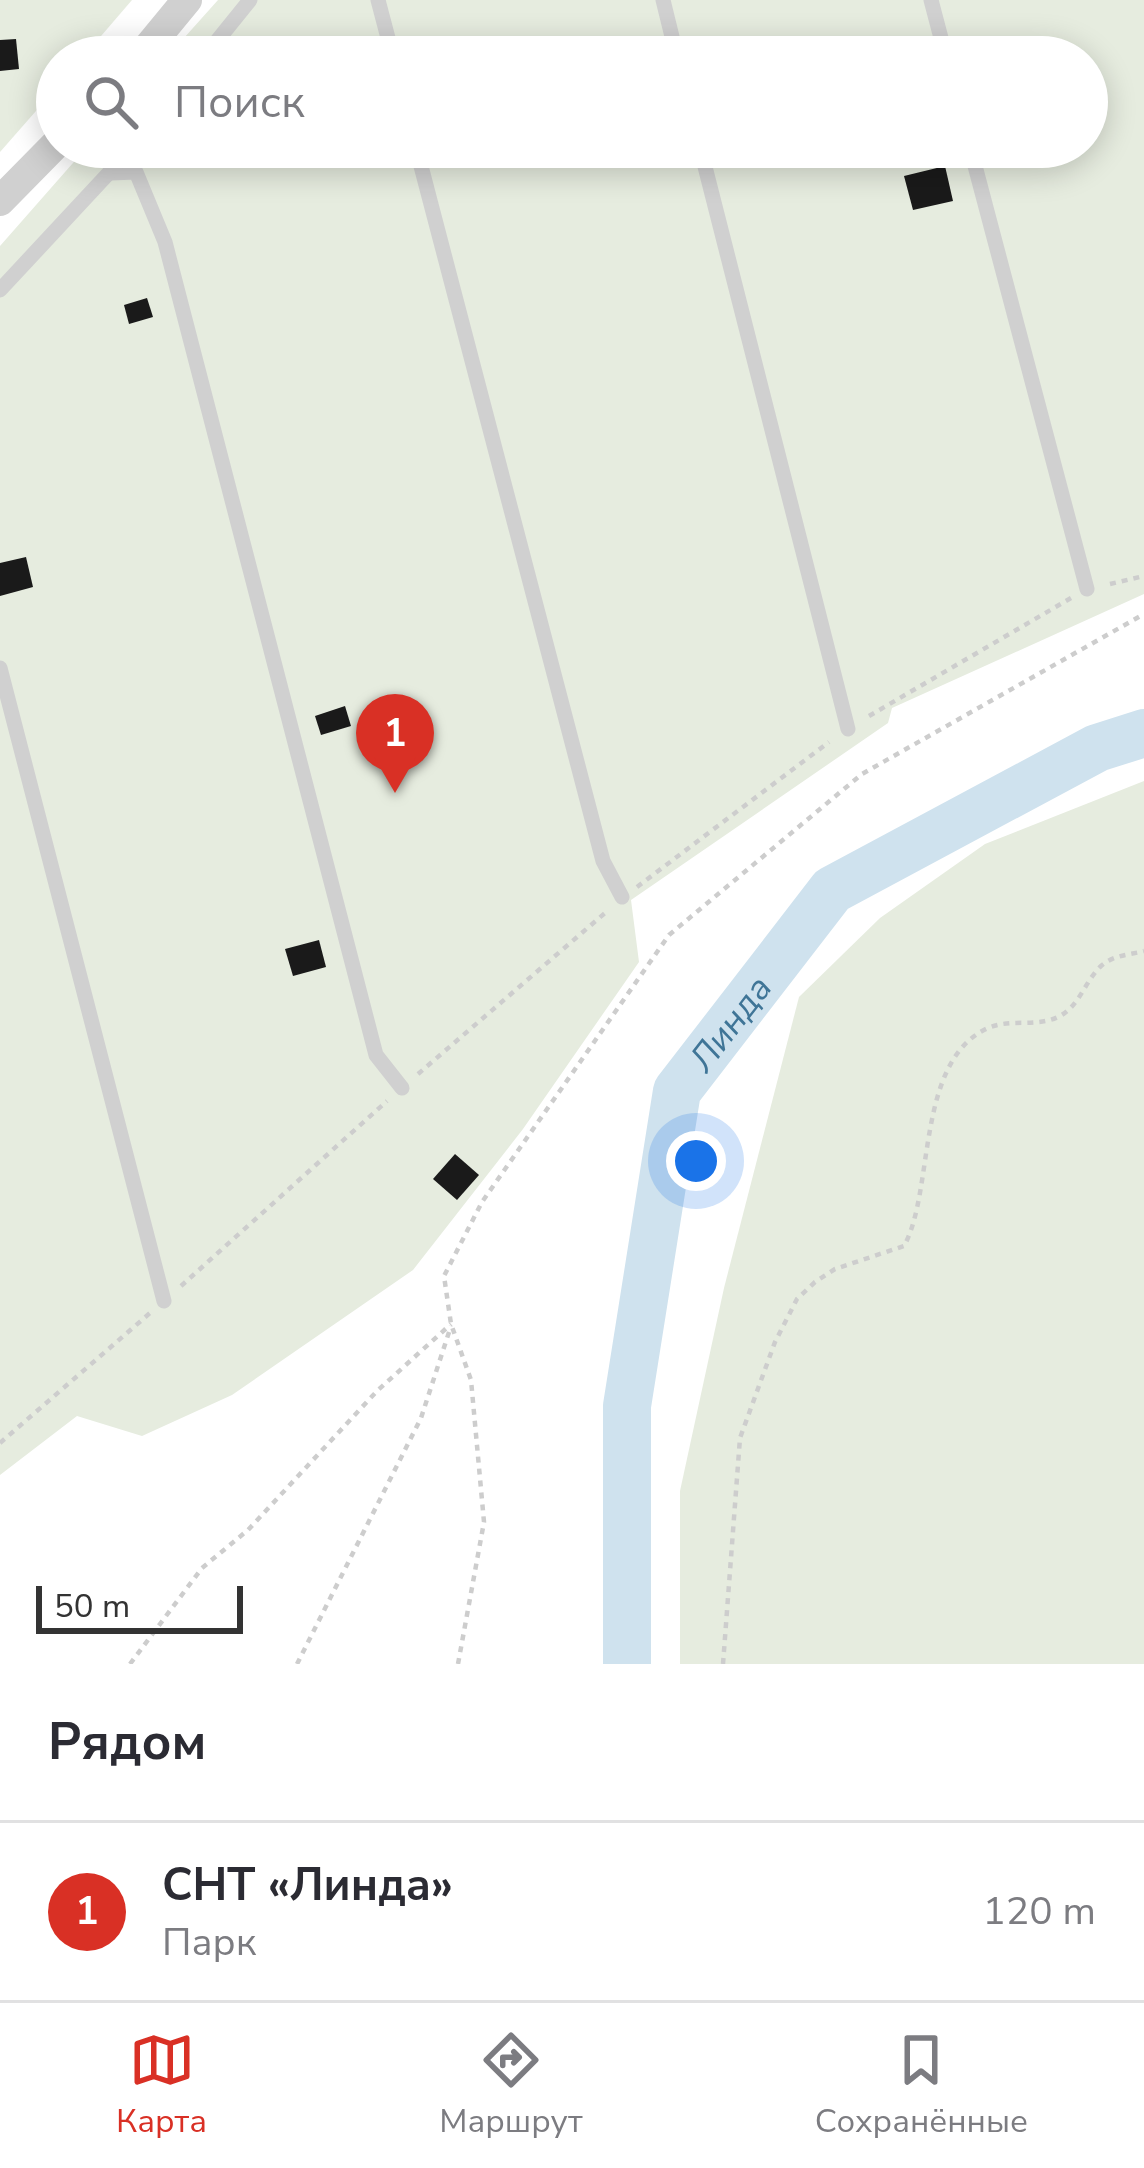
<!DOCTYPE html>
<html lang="ru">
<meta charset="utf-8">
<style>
body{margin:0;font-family:"Nunito Sans",sans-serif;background:#f2f2f3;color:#2b2b33}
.scale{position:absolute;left:36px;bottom:30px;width:207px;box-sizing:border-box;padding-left:12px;border:6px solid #333;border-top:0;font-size:33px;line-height:42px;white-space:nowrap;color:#333;-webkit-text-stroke:9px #fff;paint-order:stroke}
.you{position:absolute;left:696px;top:1161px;width:42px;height:42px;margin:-30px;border:9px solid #fff;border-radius:50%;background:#1a73e8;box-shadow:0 0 0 18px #1a73e833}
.badge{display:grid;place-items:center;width:78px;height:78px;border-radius:50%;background:#d93025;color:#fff;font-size:39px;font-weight:700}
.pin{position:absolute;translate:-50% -99px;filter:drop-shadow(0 3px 6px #0008)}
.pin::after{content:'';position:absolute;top:63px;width:42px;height:36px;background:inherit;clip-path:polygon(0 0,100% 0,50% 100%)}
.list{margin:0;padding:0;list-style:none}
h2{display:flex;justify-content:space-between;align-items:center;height:156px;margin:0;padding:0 48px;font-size:51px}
h2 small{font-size:39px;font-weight:400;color:#7c7c81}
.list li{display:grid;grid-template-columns:78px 1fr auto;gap:36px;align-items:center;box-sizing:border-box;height:180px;padding:0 48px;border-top:3px solid #e1e1e2}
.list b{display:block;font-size:45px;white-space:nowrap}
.list p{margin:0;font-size:39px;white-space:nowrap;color:#7c7c81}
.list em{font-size:39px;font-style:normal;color:#7c7c81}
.icon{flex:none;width:66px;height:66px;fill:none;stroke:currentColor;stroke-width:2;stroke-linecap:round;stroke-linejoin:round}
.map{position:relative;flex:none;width:1144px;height:1664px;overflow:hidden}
.search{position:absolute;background:#fff;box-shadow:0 6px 30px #0003;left:36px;right:36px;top:36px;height:132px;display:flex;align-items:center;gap:30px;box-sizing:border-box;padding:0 42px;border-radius:66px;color:#7c7c81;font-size:45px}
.sheet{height:336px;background:#fff}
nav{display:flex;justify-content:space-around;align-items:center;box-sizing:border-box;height:168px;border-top:3px solid #e1e1e2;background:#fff;font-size:33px;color:#7c7c81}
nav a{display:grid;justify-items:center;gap:6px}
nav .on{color:#d93025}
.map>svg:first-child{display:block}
.green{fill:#e6ecdf}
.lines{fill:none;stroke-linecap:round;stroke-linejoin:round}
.river{stroke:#cfe2ee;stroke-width:48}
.building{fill:#1a1a1a}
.path{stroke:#cdcdcd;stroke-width:4.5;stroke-dasharray:6 6;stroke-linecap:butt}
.lane{stroke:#d0d0d0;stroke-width:15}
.street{stroke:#d0d0d0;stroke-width:30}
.labels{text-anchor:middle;stroke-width:12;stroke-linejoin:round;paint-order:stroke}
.water-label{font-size:36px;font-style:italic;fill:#3f7597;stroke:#fff}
</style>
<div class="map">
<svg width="1144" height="1664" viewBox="0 0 1144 1664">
<rect width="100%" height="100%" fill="#fff"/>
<g class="green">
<polygon points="0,0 132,0 83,57 57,57 57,87 0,152"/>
<polygon points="218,0 1144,0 1144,594 892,708 888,723 631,900 639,962 523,1129 413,1270 232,1395 142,1436 77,1416 0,1475 0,246 87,147 1087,147 1087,57 167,57"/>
<polygon points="1144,781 1144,1664 680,1664 680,1491 724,1288 799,997 880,918 985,844"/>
</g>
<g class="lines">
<path class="river" id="s1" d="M627,1664V1406L677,1091L832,890L1097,748L1144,733"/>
</g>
<g class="building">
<polygon points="16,39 19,69 0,71 0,40"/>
<polygon points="945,166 953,201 913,210 904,176"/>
<polygon points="147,298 153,317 129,324 124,305"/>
<polygon points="26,557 33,587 0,596 0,563"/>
<polygon points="345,706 351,726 321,735 315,716"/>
<polygon points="319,940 326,967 293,976 285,949"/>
<polygon points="455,1154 479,1175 457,1200 433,1179"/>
</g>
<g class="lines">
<g class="path">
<polyline points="1110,584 1144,576"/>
<polyline points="869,716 1071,598"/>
<polyline points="637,887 829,742"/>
<polyline points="418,1074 605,913"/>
<polyline points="181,1286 387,1101"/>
<polyline points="0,1443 150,1313"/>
<polyline points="130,1664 202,1568 248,1530 377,1391 451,1324"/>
<polyline points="297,1664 421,1418 451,1326"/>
<polyline points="458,1664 484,1522 471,1380 451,1324 444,1276 482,1202 669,935 862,774 1144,614"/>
<path d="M723,1664L740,1438L775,1342L797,1299L815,1282L835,1269L904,1246C935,1190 915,1061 988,1028C1011,1018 1037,1028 1060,1016C1080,1005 1085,981 1101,966C1113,955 1129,955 1144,951"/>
</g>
<g class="lane">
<polyline points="378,0 393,57"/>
<polyline points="663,0 677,57"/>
<polyline points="931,0 946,57"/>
<polyline points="204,57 250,0"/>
<polyline points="416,147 603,861 622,897"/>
<polyline points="700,147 848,729"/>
<polyline points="970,147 1087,589"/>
<polyline points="112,173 136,172 165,242 376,1055 402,1088"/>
<polyline points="0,290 133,147"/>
<polyline points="0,668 164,1301"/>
</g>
<g class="street">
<polyline points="140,57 187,0"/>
<polyline points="0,201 57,143"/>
</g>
</g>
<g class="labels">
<g class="water-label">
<text dy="13" stroke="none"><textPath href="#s1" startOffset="663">Линда</textPath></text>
</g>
</g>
</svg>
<div class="scale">50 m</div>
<div class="you"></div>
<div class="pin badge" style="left:395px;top:793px">1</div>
<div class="search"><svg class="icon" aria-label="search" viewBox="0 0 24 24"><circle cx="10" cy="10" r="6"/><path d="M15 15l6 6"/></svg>Поиск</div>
</div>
<section class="sheet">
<h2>Рядом<small></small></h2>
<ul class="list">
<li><span class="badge">1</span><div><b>СНТ «Линда»</b><p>Парк</p></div><em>120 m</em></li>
</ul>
</section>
<nav>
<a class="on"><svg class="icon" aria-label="map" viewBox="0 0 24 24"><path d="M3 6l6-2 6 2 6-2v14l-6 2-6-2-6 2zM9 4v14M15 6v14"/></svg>Карта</a>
<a><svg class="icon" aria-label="directions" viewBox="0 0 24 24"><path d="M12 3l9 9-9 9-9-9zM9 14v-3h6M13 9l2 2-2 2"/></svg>Маршрут</a>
<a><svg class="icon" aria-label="saved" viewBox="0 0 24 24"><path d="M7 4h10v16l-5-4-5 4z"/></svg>Сохранённые</a>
</nav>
